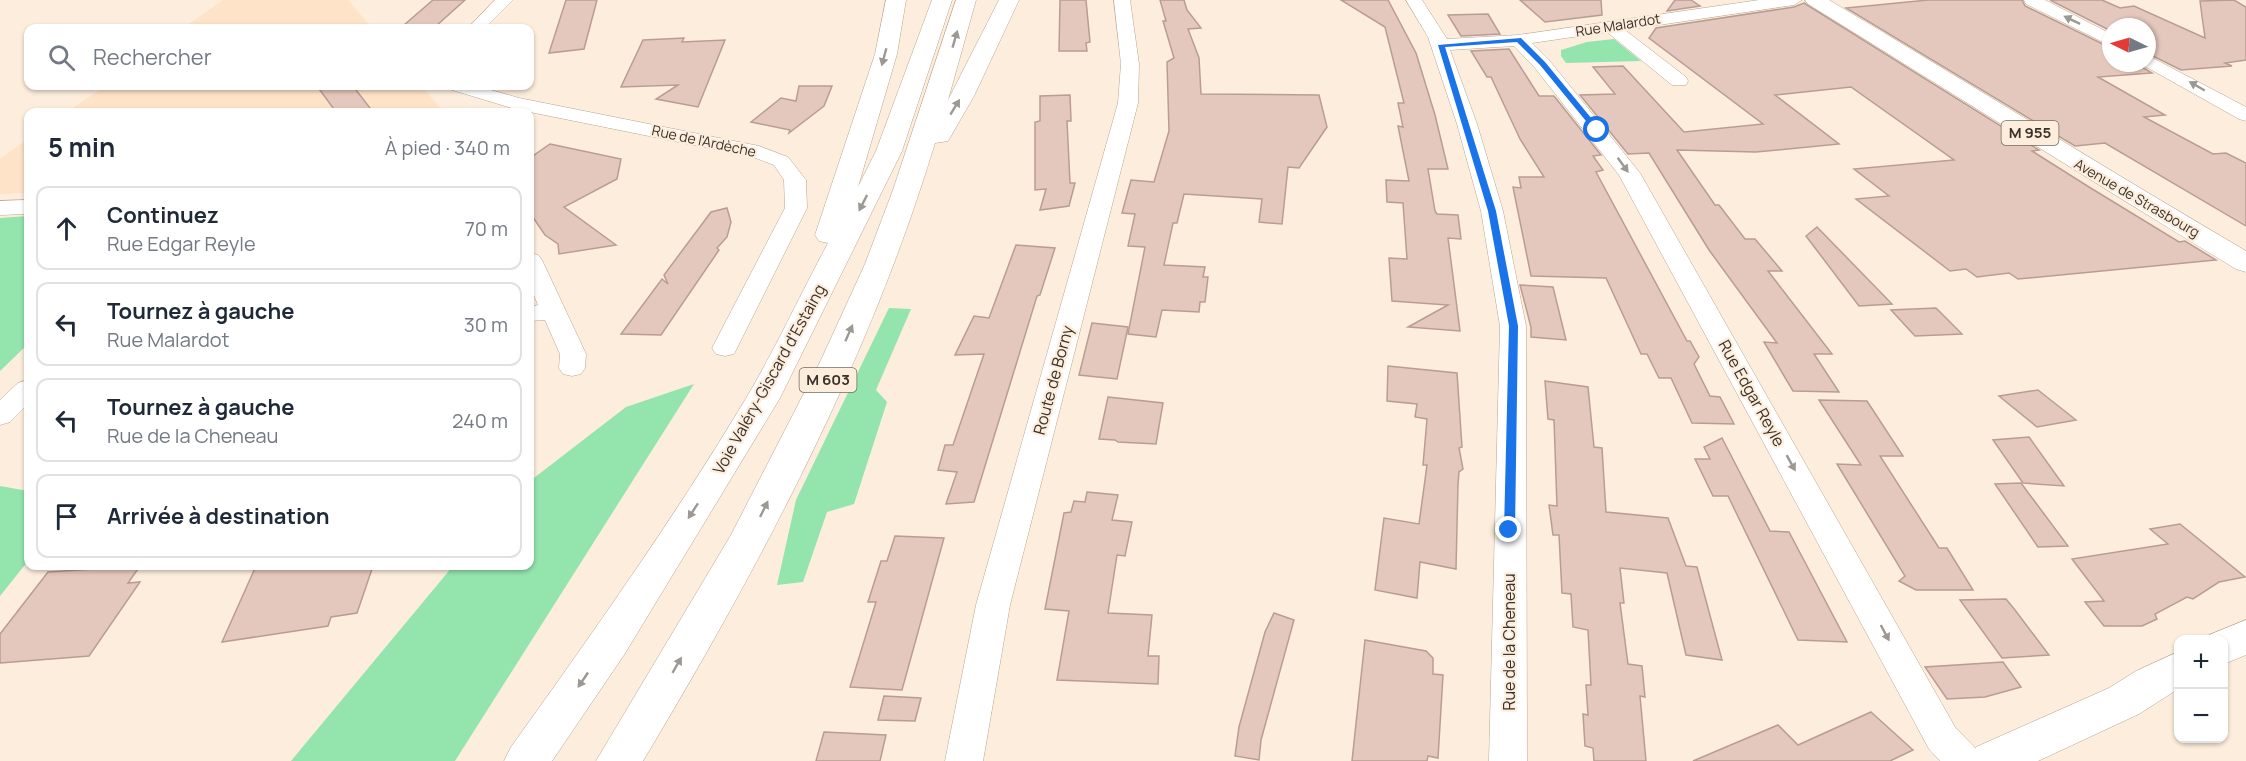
<!DOCTYPE html>
<html lang="fr">
<meta charset="utf-8">
<style>
body{margin:0;font-family:Manrope,sans-serif;background:#f2f2f3;color:#1f2937}
.controls{position:absolute;right:18px;bottom:18px;display:grid;overflow:hidden;border-radius:12px;box-shadow:0 2px 4px #0004}
.controls button{width:54px;height:54px;display:grid;place-items:center;padding:0;border:0;border-bottom:2px solid #e0e1e3;background:#fff;color:#1f2937;font:30px sans-serif}
.compass{position:absolute;left:2102px;top:18px;width:54px;height:54px;border-radius:50%;background:#fff;box-shadow:0 2px 4px #0004;rotate:275deg}
.stop{position:absolute;width:18px;height:18px;margin:-14px;border:4px solid #1a73e8;border-radius:50%;background:#fff}
.stop.end{background:#1a73e8;border-color:#fff;box-shadow:0 2px 6px #0008}
.list{margin:0;padding:0;list-style:none}
h2{display:flex;justify-content:space-between;align-items:center;height:78px;margin:0;padding:0 24px;font-size:26px}
h2 small{font-size:20px;font-weight:400;color:#747a83}
.list li{display:grid;grid-template-columns:39px 1fr auto;gap:18px;align-items:center;box-sizing:border-box;height:84px;margin:0 12px 12px;padding:0 12px;border:2px solid #e0e1e3;border-radius:12px}
.list b{display:block;font-size:22px;white-space:nowrap}
.list p{margin:0;font-size:20px;white-space:nowrap;color:#747a83}
.list em{font-size:20px;font-style:normal;color:#747a83}
.icon{flex:none;width:33px;height:33px;fill:none;stroke:currentColor;stroke-width:2;stroke-linecap:round;stroke-linejoin:round}
.map{position:relative;flex:none;width:2246px;height:761px;overflow:hidden}
.search{position:absolute;background:#fff;box-shadow:0 2px 4px #0004;left:24px;top:24px;width:510px;height:66px;display:flex;align-items:center;gap:15px;box-sizing:border-box;padding:0 21px;border-radius:12px;color:#747a83;font-size:22px}
.panel{position:absolute;background:#fff;box-shadow:0 2px 4px #0004;left:24px;top:108px;width:510px;height:462px;border-radius:12px}
.map>svg:first-child{display:block}
.built{fill:#fee3c8}
.green{fill:#93e4ad}
.building{fill:#e5c8bd;stroke:#b99d93;stroke-width:1.5}
.lines{fill:none;stroke-linecap:round;stroke-linejoin:round}
.minor-casing{stroke:#b9a692;stroke-width:1}
.major-casing{stroke:#b9a692;stroke-width:1}
.highway-casing{stroke:#b9a692;stroke-width:1}
.minor{fill:#fff;fill-rule:evenodd}
.major{fill:#fff;fill-rule:evenodd}
.highway{fill:#fff;fill-rule:evenodd}
.oneway{fill:#9c9894}
.route{fill:#1a73e8}
.labels{text-anchor:middle;stroke-width:4.5;stroke-linejoin:round;paint-order:stroke}
.far-street-label{font-size:14px;fill:#3a322a;stroke:#fdeddc}
.shield{fill:#fdeddc;stroke:#746a5f;stroke-width:1.5}
.shield-label{font-size:15px;font-weight:bold;fill:#3a322a}
.street-label{font-size:16px;fill:#3a322a;stroke:#fdeddc}
</style>
<div class="map">
<svg width="2246" height="761" viewBox="0 0 2246 761">
<rect width="100%" height="100%" fill="#fdeddc"/>
<g class="built">
<polygon points="223,0 348,0 372,28 183,28"/>
<polygon points="105,86 421,86 444,112 67,112"/>
<polygon points="28,139 28,193 0,194 0,159"/>
</g>
<g class="green">
<polygon points="1614,39 1641,61 1566,63 1561,56 1561,50 1587,42"/>
<polygon points="28,216 28,344 0,371 0,218"/>
<polygon points="889,308 911,309 876,390 887,402 854,504 827,512 803,582 777,585 796,500"/>
<polygon points="694,384 455,761 291,761 453,566 530,566 530,481 626,407"/>
<polygon points="0,486 28,491 28,561 0,596"/>
</g>
<g class="building">
<polygon points="433,0 465,0 436,26 404,25"/>
<polygon points="566,0 597,0 584,49 549,53"/>
<polygon points="1060,0 1086,0 1090,42 1086,43 1087,51 1059,51"/>
<polygon points="1160,0 1184,0 1187,10 1201,28 1188,29 1199,58 1201,94 1319,95 1327,127 1299,168 1288,167 1282,224 1259,222 1262,199 1184,194 1177,223 1173,223 1164,265 1205,267 1203,277 1208,277 1205,302 1200,302 1199,312 1162,310 1156,337 1128,334 1145,247 1128,246 1135,214 1122,213 1131,180 1154,182 1169,131 1167,62 1174,58 1163,21 1166,21"/>
<polygon points="1341,0 1388,0 1416,53 1435,115 1448,169 1428,169 1435,211 1437,214 1458,215 1461,239 1448,238 1460,331 1408,327 1448,305 1392,301 1389,258 1407,259 1403,203 1387,202 1386,180 1409,181 1398,126 1403,127 1398,103 1404,103 1385,27"/>
<polygon points="1520,0 1601,0 1602,15 1545,22"/>
<polygon points="1675,0 1691,0 1700,6 1667,11"/>
<polygon points="1928,0 2022,0 2025,6 2111,48 2111,63 2139,63 2140,66 2152,73 2098,77 2165,115 2144,117 2213,154 2226,153 2246,163 2246,226 2105,143 2075,146 1846,8"/>
<polygon points="2050,0 2102,0 2120,8 2134,6 2205,38 2200,1 2234,0 2246,7 2246,60 2225,63 2232,66 2181,70 2147,53 2147,27 2111,27 2111,31"/>
<polygon points="1804,3 2039,150 2032,151 2089,187 2179,242 2185,241 2216,260 2018,279 2009,273 1977,277 1966,269 1950,271 1856,199 1889,196 1854,169 1954,160 1851,87 1775,95 1839,144 1756,152 1677,150 1715,205 1719,205 1745,239 1755,239 1782,271 1768,271 1832,354 1814,354 1839,392 1793,391 1764,342 1777,343 1709,250 1649,153 1628,154 1580,95 1615,94 1593,67 1623,66 1684,132 1763,124 1649,38 1656,28 1794,7"/>
<polygon points="1488,14 1500,34 1461,36 1448,15"/>
<polygon points="684,38 682,42 725,40 698,107 656,99 678,85 621,87 643,40"/>
<polygon points="1509,49 1539,96 1554,96 1601,155 1593,156 1603,170 1596,172 1687,341 1690,341 1699,357 1694,364 1710,396 1720,397 1734,424 1692,423 1671,378 1659,378 1647,354 1641,354 1606,278 1531,276 1513,187 1521,188 1519,177 1544,177 1520,139 1491,77 1487,77 1471,51"/>
<polygon points="317,86 353,86 373,112 336,112"/>
<polygon points="799,86 832,86 824,106 789,133 790,130 751,122 781,98 796,101"/>
<polygon points="1070,95 1071,121 1067,121 1070,183 1075,183 1069,206 1040,210 1046,189 1035,190 1035,122 1040,121 1040,96"/>
<polygon points="550,144 621,159 617,179 564,207 616,245 559,254 558,244 545,235 530,213 530,158"/>
<polygon points="727,208 731,222 727,237 717,248 719,250 661,335 621,334 662,279 668,284 664,275 711,212"/>
<polygon points="1817,227 1892,304 1859,306 1806,236"/>
<polygon points="1016,245 1055,248 1040,295 1037,296 974,502 946,504 957,472 938,470 945,445 953,445 984,354 955,355 974,316 989,318"/>
<polygon points="1520,285 1553,287 1566,340 1531,337 1531,327"/>
<polygon points="1936,308 1962,334 1915,336 1891,310"/>
<polygon points="1092,323 1128,327 1117,379 1079,375"/>
<polygon points="1388,366 1457,373 1462,447 1459,448 1463,469 1459,472 1458,484 1456,569 1420,562 1417,598 1375,590 1384,518 1419,524 1427,465 1423,465 1427,419 1415,417 1417,404 1387,401"/>
<polygon points="1545,381 1588,387 1594,447 1602,448 1606,512 1668,518 1686,566 1697,567 1722,660 1686,655 1667,573 1620,568 1624,603 1620,603 1628,664 1642,666 1645,697 1640,696 1646,761 1594,761 1593,748 1585,746 1583,714 1588,715 1586,685 1591,685 1588,630 1573,627 1571,594 1562,593 1559,535 1553,535 1549,505 1557,506 1554,420 1548,419"/>
<polygon points="2038,390 2076,420 2037,427 1999,396"/>
<polygon points="1108,397 1163,403 1156,444 1118,442 1115,440 1099,439"/>
<polygon points="1819,400 1867,401 1903,456 1880,456 1939,548 1947,548 1973,590 1916,590 1899,581 1905,576 1837,464 1861,465"/>
<polygon points="2029,437 2064,486 2023,483 1993,440"/>
<polygon points="1722,438 1770,531 1789,532 1847,642 1798,640 1728,496 1713,496 1695,459 1710,459 1704,447"/>
<polygon points="2021,483 2068,546 2038,547 1995,484"/>
<polygon points="1087,492 1118,495 1112,520 1132,522 1125,556 1117,555 1108,613 1152,615 1148,656 1159,656 1158,684 1057,680 1069,611 1045,609 1064,513 1071,512 1074,501 1085,502"/>
<polygon points="2180,524 2245,577 2219,582 2193,599 2187,597 2155,614 2157,619 2142,626 2104,626 2085,602 2104,601 2072,559 2168,544 2150,529"/>
<polygon points="895,536 944,538 902,690 850,687 876,602 868,602 881,561 887,561"/>
<polygon points="140,566 128,583 140,582 89,656 0,663 0,634 48,572"/>
<polygon points="256,566 373,566 357,613 331,617 328,626 222,642"/>
<polygon points="2006,599 2015,610 2049,655 2002,658 1960,600"/>
<polygon points="1274,613 1294,620 1261,740 1259,760 1235,756 1239,727 1265,632"/>
<polygon points="1365,640 1426,651 1433,658 1433,674 1443,675 1438,758 1428,756 1427,761 1352,761"/>
<polygon points="2003,662 2021,687 1985,697 1947,699 1925,667"/>
<polygon points="884,696 921,698 915,721 878,720"/>
<polygon points="1871,712 1913,750 1890,761 1693,761 1778,725 1798,745"/>
<polygon points="824,732 886,735 880,761 816,761"/>
</g>
<g class="lines">
<defs>
<g id="minor">
<polygon points="495,0 513,0 485,28 468,28"/>
<polygon points="1114,0 1130,0 1139,64 1138,103 1010,605 983,761 945,761 976,605 1118,103 1121,64"/>
<polygon points="1406,0 1422,0 1447,39 1518,35 1759,0 1802,0 1794,5 1625,30 1686,77 1688,81 1686,85 1672,85 1607,32 1532,43 1549,60 1640,173 1955,727 1977,750 1983,761 1940,761 1929,749 1619,175 1535,68 1514,46 1450,50 1477,124 1503,211 1526,326 1527,761 1489,761 1500,326 1481,211 1457,124 1428,37"/>
<polygon points="2024,0 2045,0 2111,34 2111,46 2026,4"/>
<polygon points="2147,55 2246,107 2246,121 2239,119 2141,64 2147,63"/>
<polygon points="449,86 477,86 519,98 759,146 788,157 806,180 807,208 734,354 725,356 716,354 712,348 785,208 784,180 774,165 753,157 515,109 452,90"/>
<polygon points="28,200 28,214 0,215 0,201"/>
<polygon points="530,253 538,255 542,260 586,354 585,368 581,374 572,376 563,374 559,368 560,354 545,320 530,321 530,307 538,305 530,286"/>
<polygon points="28,380 28,404 10,422 0,425 0,400 18,383"/>
</g>
<g id="major">
<path d="M1805,0H1829C1969,83 2106,169 2246,251V272L2236,269C2092,182 1951,92 1808,4Z"/>
<polygon points="2246,620 2246,655 2224,664 2224,640 2207,640 2209,635"/>
<polygon points="2178,652 2178,689 2139,714 2038,761 1969,761 1976,747 2109,688 2136,671"/>
</g>
<g id="highway">
<path d="M886,0H906L897,54L858,187L876,151L932,0H952L902,151L780,398L624,655L552,761H504L511,747C592,634 673,520 745,400C775,350 800,295 828,243L819,241L815,235L875,54Z"/>
<path d="M956,0H976L948,100L999,0H1019L974,96L951,136L948,141L935,143C869,361 760,566 643,761H596L731,535L821,360L865,264L893,190Z"/>
</g>
</defs>
<use href="#minor" class="minor-casing"/>
<use href="#major" class="major-casing"/>
<use href="#highway" class="highway-casing"/>
<use href="#minor" class="minor"/>
<use href="#major" class="major"/>
<use href="#highway" class="highway"/>
</g>
<defs><path id="oneway-solid" d="M-6-.8H1V-3.2L6.5 0L1 3.2V.8H-6Z" transform="scale(1.5)"/></defs>
<g class="oneway">
<use href="#oneway-solid" transform="translate(2072 20) rotate(-154)"/>
<use href="#oneway-solid" transform="translate(955 39) rotate(-74)"/>
<use href="#oneway-solid" transform="translate(884 57) rotate(105)"/>
<use href="#oneway-solid" transform="translate(2197 86) rotate(-150)"/>
<use href="#oneway-solid" transform="translate(955 107) rotate(-59)"/>
<use href="#oneway-solid" transform="translate(1623 165) rotate(54)"/>
<use href="#oneway-solid" transform="translate(863 203) rotate(117)"/>
<use href="#oneway-solid" transform="translate(849 333) rotate(-66)"/>
<use href="#oneway-solid" transform="translate(1791 463) rotate(61)"/>
<use href="#oneway-solid" transform="translate(764 509) rotate(-64)"/>
<use href="#oneway-solid" transform="translate(693 511) rotate(123)"/>
<use href="#oneway-solid" transform="translate(1885 633) rotate(62)"/>
<use href="#oneway-solid" transform="translate(677 665) rotate(-60)"/>
<use href="#oneway-solid" transform="translate(583 680) rotate(124)"/>
</g>
<polygon class="route" points="1521,38 1545,62 1601,130 1595,132 1540,65 1517,42 1445,47 1496,211 1518,326 1515,530 1509,534 1504,530 1509,326 1488,211 1438,45"/>
<g class="labels">
<g class="far-street-label">
<text transform="translate(1618 25) rotate(-9)" y="5">Rue Malardot</text>
<text transform="translate(704 141) rotate(12)" y="5">Rue de l'Ardèche</text>
<text transform="translate(2137 198) rotate(30)" y="5">Avenue de Strasbourg</text>
</g>
<g class="shield">
<rect x="2001.5" y="121" width="57" height="24" rx="4.5"/>
<rect x="799.5" y="368" width="57" height="24" rx="4.5"/>
</g>
<g class="shield-label">
<text x="2030" y="138">M 955</text>
<text x="828" y="385">M 603</text>
</g>
<g class="street-label">
<text transform="translate(769 379) rotate(-61)" y="6">Voie Valéry-Giscard d'Estaing</text>
<text transform="translate(1053 380) rotate(-75)" y="6">Route de Borny</text>
<text transform="translate(1752 393) rotate(61)" y="6">Rue Edgar Reyle</text>
<text transform="translate(1509 642) rotate(-90)" y="6">Rue de la Cheneau</text>
</g>
</g>
</svg>
<div class="controls">
<button>+</button>
<button>−</button>
</div>
<svg class="compass" viewBox="-18 -18 36 36"><path d="M0-13l5 13h-10z" fill="#e53935"/><path d="M0 13l5-13h-10z" fill="#747a83"/></svg>
<div class="stop" style="left:1597px;top:130px"></div>
<div class="stop end" style="left:1509px;top:530px"></div>
<div class="search"><svg class="icon" aria-label="search" viewBox="0 0 24 24"><circle cx="10" cy="10" r="6"/><path d="M15 15l6 6"/></svg>Rechercher</div>
<section class="panel">
<h2>5 min<small>À pied · 340 m</small></h2>
<ul class="list">
<li><svg class="icon" aria-label="ahead" viewBox="0 0 24 24"><path d="M12 20V5M6 11l6-6 6 6"/></svg><div><b>Continuez</b><p>Rue Edgar Reyle</p></div><em>70 m</em></li>
<li><svg class="icon" aria-label="left" viewBox="0 0 24 24"><path d="M17 20v-9H6M10 6l-5 5 5 5"/></svg><div><b>Tournez à gauche</b><p>Rue Malardot</p></div><em>30 m</em></li>
<li><svg class="icon" aria-label="left" viewBox="0 0 24 24"><path d="M17 20v-9H6M10 6l-5 5 5 5"/></svg><div><b>Tournez à gauche</b><p>Rue de la Cheneau</p></div><em>240 m</em></li>
<li><svg class="icon" aria-label="arrive" viewBox="0 0 24 24"><path d="M6 21V4h12l-3 4 3 4H6"/></svg><div><b>Arrivée à destination</b></div></li>
</ul>
</section>
</div>
